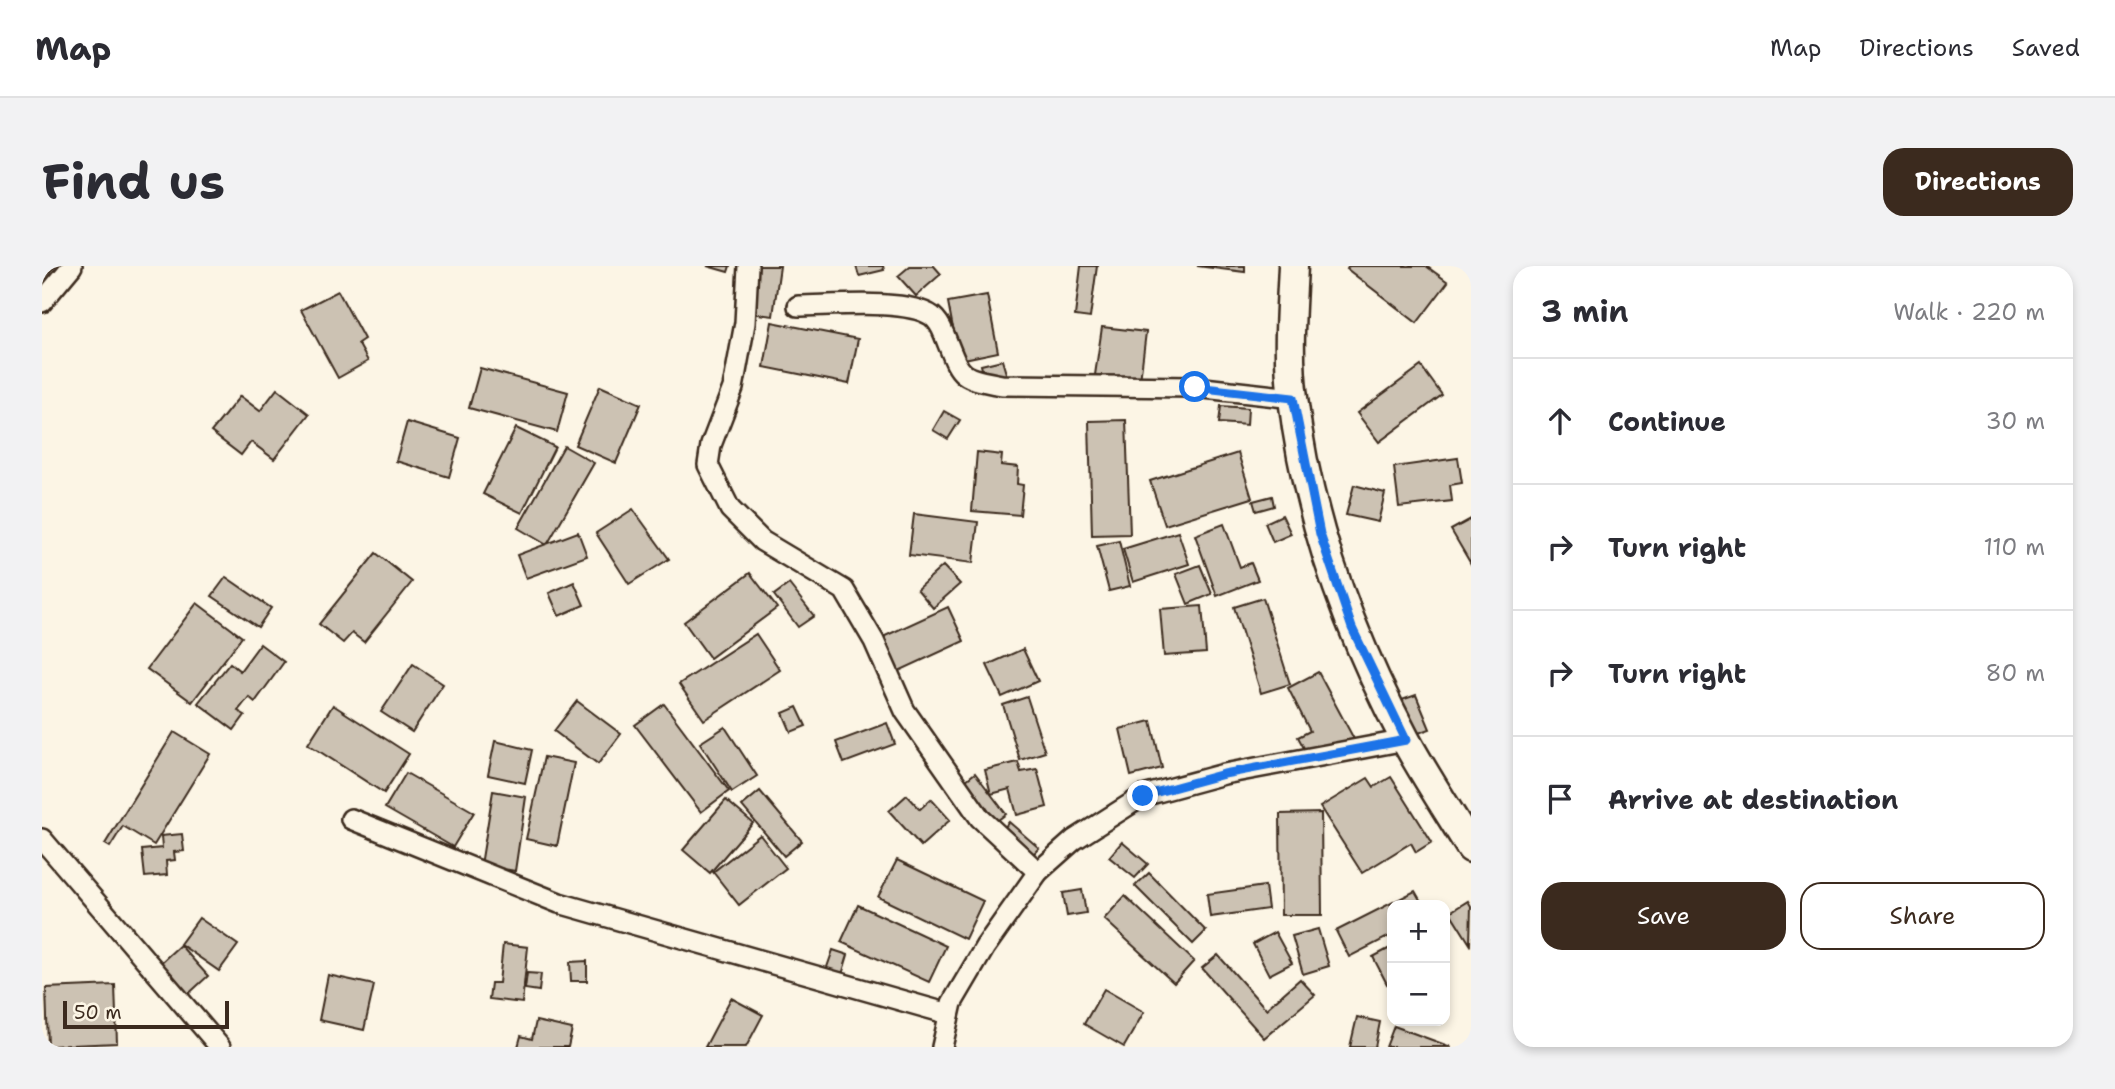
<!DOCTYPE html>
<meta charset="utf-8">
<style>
body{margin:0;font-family:"Shantell Sans",sans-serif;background:#f2f2f3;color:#2b2b33}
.controls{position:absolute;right:21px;bottom:21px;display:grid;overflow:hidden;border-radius:14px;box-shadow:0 4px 10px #0003}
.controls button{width:63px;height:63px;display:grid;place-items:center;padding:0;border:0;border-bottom:2px solid #e1e1e2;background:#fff;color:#2b2b33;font:35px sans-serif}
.scale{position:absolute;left:21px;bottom:18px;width:166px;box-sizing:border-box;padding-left:7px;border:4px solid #3b2a1e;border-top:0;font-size:19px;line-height:24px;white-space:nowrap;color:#3b2a1e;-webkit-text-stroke:5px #fcf5e5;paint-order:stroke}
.stop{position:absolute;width:21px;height:21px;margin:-16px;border:5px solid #1a73e8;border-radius:50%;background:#fff}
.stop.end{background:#1a73e8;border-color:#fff;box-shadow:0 2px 7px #0008}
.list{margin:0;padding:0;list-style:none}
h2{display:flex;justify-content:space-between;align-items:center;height:91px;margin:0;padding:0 28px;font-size:30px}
h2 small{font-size:23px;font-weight:400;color:#7c7c81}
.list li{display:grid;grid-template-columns:46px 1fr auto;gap:21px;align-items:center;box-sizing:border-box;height:126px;padding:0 28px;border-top:2px solid #e1e1e2}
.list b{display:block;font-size:26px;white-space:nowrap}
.list em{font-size:23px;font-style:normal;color:#7c7c81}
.actions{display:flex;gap:14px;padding:21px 28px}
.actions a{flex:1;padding:16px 0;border:2px solid #3b2a1e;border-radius:21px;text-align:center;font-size:24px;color:#3b2a1e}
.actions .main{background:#3b2a1e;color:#fff}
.icon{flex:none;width:38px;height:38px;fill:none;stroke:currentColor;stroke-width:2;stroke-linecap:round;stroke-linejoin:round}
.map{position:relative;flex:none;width:1429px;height:781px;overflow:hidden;border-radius:21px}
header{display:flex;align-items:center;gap:42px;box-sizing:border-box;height:98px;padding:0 35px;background:#fff;border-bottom:2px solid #e1e1e2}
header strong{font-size:33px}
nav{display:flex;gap:38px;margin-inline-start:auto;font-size:24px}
.intro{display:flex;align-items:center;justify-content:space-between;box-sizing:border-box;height:168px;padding:0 42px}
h1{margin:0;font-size:49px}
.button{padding:18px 32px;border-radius:21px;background:#3b2a1e;color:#fff;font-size:24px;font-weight:700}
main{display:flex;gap:42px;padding:0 42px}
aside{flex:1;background:#fff;border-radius:21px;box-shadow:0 4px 10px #0003}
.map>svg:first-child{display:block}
.building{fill:#ccc2b3;stroke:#3b2a1e;stroke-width:2}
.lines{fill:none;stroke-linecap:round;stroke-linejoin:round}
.street-casing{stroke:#3b2a1e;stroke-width:24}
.secondary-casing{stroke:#3b2a1e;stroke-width:33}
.street{stroke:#fcf5e5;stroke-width:19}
.secondary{stroke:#fcf5e5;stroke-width:28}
.route{stroke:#1a73e8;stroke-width:9}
</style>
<header>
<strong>Map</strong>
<nav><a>Map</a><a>Directions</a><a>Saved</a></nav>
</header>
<div class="intro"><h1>Find us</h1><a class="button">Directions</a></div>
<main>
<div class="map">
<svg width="1429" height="781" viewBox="0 0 1429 781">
<rect width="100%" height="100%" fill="#fcf5e5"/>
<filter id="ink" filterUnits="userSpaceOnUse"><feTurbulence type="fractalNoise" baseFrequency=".0143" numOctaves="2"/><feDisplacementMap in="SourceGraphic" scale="14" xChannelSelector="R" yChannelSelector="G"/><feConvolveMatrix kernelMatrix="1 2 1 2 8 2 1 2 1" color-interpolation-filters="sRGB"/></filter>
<g filter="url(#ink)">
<g class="building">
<polygon points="0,0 13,0 0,15"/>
<polygon points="665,0 688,0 686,6"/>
<polygon points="715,0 738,0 731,50 708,47"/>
<polygon points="814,0 841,0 842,4 817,10"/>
<polygon points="868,0 892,0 899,8 874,30 856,10"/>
<polygon points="1039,0 1055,0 1048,52 1033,50"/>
<polygon points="1155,0 1203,0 1203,6"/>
<polygon points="1307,0 1384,0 1406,16 1375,57 1305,3"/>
<polygon points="296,25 322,73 316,77 326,95 296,112 259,44"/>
<polygon points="945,29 956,86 917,94 906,36"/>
<polygon points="730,56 816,73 807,118 722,101"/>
<polygon points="1060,61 1104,66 1098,115 1053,109"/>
<polygon points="960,94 966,114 944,119 939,99"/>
<polygon points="1379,100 1400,129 1337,176 1315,147"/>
<polygon points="438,102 526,126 515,166 427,142"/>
<polygon points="558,120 599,138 574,197 533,179"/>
<polygon points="235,123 267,148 232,193 209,176 199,189 169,166 198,130 218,145"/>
<polygon points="1179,140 1206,142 1205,159 1177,157"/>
<polygon points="902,145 918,154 906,173 891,164"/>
<polygon points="1084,154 1088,268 1050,269 1047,155"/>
<polygon points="365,156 418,172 407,211 354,195"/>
<polygon points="474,162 513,181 480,247 441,228"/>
<polygon points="522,180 552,197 505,279 476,262"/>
<polygon points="935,186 960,189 959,199 976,201 975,218 981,219 978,249 930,245"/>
<polygon points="1196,187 1210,232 1123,259 1108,215"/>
<polygon points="1416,192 1420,217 1408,219 1410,235 1357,241 1352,201"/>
<polygon points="1312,219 1343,227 1336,256 1304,249"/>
<polygon points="1230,230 1232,240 1214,245 1211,235"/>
<polygon points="591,243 627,293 587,318 554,267"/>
<polygon points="872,248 936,256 931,297 867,289"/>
<polygon points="1240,249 1249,268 1231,276 1223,257"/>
<polygon points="1429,253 1429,298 1409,264"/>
<polygon points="1182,258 1198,301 1209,297 1216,314 1175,330 1153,269"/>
<polygon points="536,266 545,290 484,312 475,289"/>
<polygon points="1136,266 1147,298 1091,316 1081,283"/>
<polygon points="1077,275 1088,320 1067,325 1055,280"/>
<polygon points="334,287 370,316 322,376 310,367 301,377 277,358"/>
<polygon points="1158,299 1170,328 1146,338 1134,308"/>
<polygon points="901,300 918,318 891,342 875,323"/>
<polygon points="708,307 735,342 668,392 642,356"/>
<polygon points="184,311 229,342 216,361 170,330"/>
<polygon points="532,316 542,339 517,350 507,327"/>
<polygon points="747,318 772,350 756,361 732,329"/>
<polygon points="1221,332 1248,418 1219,427 1192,341"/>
<polygon points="155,337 200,371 150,436 105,403"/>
<polygon points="1160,340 1164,387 1122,390 1118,343"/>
<polygon points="906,341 922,375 846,410 830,376"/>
<polygon points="714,368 738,404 662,454 637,418"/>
<polygon points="218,378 242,396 213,436 207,431 196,445 203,449 192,464 156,437 188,397 198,405"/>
<polygon points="981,383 996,415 960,431 945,399"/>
<polygon points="371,398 401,418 370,466 339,446"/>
<polygon points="1276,406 1312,473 1269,495 1256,471 1268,465 1246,422"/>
<polygon points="1374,429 1388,463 1368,470 1354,436"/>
<polygon points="985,431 1003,486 978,494 961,439"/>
<polygon points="535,435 579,468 556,498 512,465"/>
<polygon points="622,438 687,525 659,546 593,459"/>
<polygon points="291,439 367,488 342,527 266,478"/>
<polygon points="755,441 764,460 749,466 741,447"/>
<polygon points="1109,455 1120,502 1089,510 1078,463"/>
<polygon points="845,457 853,478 802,497 794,476"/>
<polygon points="683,461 715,510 690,526 658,477"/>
<polygon points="132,466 168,488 112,579 81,560 68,581 63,578"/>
<polygon points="453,475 490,484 483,517 446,509"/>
<polygon points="502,491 532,497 515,580 484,573"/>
<polygon points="976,496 979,506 995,503 1005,541 975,549 968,523 949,528 943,504"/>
<polygon points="364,507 432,546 411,581 343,542"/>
<polygon points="933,507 964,548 940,566 909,526"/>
<polygon points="1349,511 1390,576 1374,586 1369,577 1320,607 1278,541 1326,512 1332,521"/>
<polygon points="451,525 484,531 473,605 439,599"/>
<polygon points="718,525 760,575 742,590 700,540"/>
<polygon points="865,529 878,543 889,533 908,554 879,580 847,545"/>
<polygon points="684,534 711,557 668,607 641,584"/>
<polygon points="1279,547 1280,649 1239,649 1238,548"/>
<polygon points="967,556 997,582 979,601 950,576"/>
<polygon points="140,568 142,585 132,586 133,594 124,595 125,609 103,611 100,584 120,582 119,570"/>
<polygon points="718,569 744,602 697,639 671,606"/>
<polygon points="1080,576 1106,598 1093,612 1067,591"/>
<polygon points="855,594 941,635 923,673 836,631"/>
<polygon points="1107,607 1164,665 1151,678 1093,620"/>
<polygon points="1223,620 1226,643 1168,651 1165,628"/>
<polygon points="1040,624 1044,647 1025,650 1021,627"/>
<polygon points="1373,625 1381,639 1350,639 1350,669 1307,691 1294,665"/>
<polygon points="1083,630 1152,695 1132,717 1062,653"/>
<polygon points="1426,635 1429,640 1428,678 1408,646"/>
<polygon points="816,639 904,680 887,716 799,676"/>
<polygon points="157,652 196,679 177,705 138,678"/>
<polygon points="1276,663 1287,700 1261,708 1250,670"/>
<polygon points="1233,666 1250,697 1227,709 1211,678"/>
<polygon points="461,678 486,681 480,737 447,733 449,717 457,717"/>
<polygon points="138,679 166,710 142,732 114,701"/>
<polygon points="1350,681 1350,715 1345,718 1331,691"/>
<polygon points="791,684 806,689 799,712 783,707"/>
<polygon points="1176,689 1224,743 1258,713 1273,729 1222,772 1160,702"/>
<polygon points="545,695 545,715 529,715 528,696"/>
<polygon points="485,707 499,708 497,725 483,723"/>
<polygon points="286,709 332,719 322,764 277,754"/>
<polygon points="73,719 75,777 6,780 4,722"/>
<polygon points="1062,723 1102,746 1082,781 1042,758"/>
<polygon points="689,732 721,749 704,781 663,781"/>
<polygon points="1315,751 1338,756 1333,781 1308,781"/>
<polygon points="494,755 530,763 526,781 476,781 479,770 490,773"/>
<polygon points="1352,760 1409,781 1344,781"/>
</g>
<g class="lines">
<defs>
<g id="street">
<polyline points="706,0 703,57 691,122 669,179 666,199 688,243 720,275 802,324 832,375 863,445 938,552 996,606"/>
<polyline points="0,36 30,0"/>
<path d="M756,40C788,40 864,32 890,50C896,55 899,60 902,68C919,110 915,111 960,119L1153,121L1251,132"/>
<polyline points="309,553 517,637 907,748"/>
<polyline points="0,573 178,781"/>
<polyline points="900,781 910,737 943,681 996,606 1032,574 1101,530 1182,508 1364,474"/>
</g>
<path id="secondary" d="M1251,0C1249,44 1245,88 1251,132C1265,252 1307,367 1363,473C1383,510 1407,546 1429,582"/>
</defs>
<use href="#street" class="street-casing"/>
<use href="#secondary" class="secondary-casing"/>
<use href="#street" class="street"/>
<use href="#secondary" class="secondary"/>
</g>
</g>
<g class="lines" filter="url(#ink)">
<polyline class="route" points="1101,530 1182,508 1364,474 1310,362 1278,268 1251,132 1153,121"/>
</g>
</svg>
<div class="controls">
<button>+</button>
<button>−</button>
</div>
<div class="scale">50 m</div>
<div class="stop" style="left:1153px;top:121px"></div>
<div class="stop end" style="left:1101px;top:530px"></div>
</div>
<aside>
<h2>3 min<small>Walk · 220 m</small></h2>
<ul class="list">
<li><svg class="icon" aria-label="ahead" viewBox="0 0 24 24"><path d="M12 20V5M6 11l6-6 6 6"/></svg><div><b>Continue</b></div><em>30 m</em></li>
<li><svg class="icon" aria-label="right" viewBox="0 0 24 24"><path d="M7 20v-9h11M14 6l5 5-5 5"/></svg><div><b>Turn right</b></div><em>110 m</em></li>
<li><svg class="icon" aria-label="right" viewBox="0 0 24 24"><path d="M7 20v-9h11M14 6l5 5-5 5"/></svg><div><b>Turn right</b></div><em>80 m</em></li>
<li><svg class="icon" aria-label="arrive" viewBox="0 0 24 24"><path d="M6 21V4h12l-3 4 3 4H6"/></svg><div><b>Arrive at destination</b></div></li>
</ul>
<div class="actions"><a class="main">Save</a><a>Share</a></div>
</aside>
</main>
